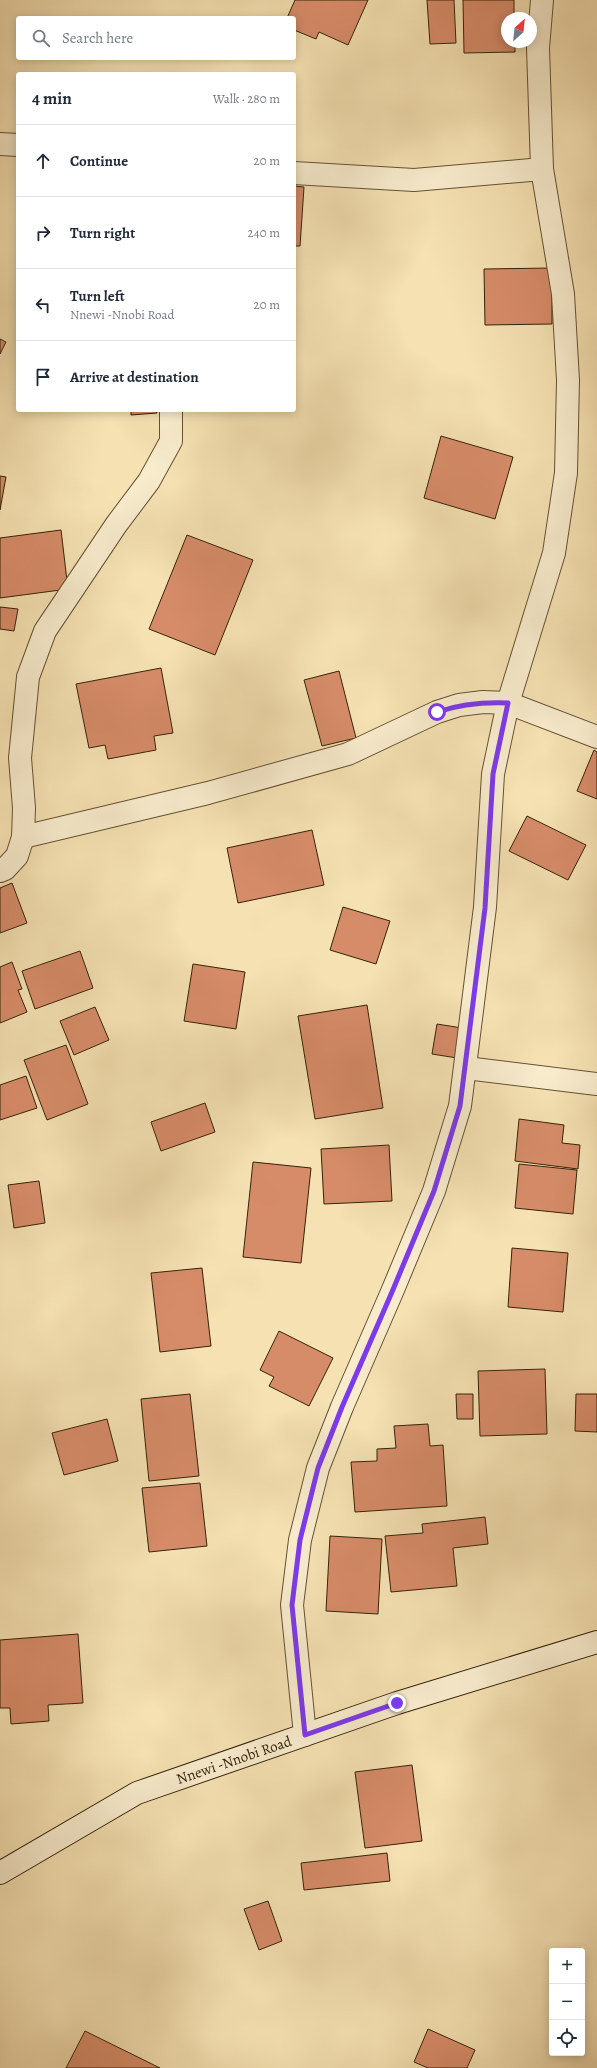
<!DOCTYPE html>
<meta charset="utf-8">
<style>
body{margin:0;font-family:Alegreya,serif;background:#f2f2f3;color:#1f2937}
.controls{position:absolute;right:12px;bottom:12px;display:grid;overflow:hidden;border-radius:4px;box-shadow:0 2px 10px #0003}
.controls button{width:36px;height:36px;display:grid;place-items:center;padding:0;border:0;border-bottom:1px solid #e0e1e3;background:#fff;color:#1f2937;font:20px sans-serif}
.compass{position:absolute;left:501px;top:12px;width:36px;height:36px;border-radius:50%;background:#fff;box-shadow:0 2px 10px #0003;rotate:27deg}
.stop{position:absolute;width:12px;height:12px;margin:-9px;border:3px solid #7c3aed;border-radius:50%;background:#fff}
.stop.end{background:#7c3aed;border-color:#fff;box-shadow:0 1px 4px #0008}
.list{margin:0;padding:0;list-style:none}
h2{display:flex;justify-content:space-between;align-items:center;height:52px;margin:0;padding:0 16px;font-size:17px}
h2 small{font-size:13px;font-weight:400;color:#747a83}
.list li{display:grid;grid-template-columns:26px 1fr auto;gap:12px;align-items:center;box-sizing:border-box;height:72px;padding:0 16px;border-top:1px solid #e0e1e3}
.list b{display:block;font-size:15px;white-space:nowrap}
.list p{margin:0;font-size:13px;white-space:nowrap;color:#747a83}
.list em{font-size:13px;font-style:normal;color:#747a83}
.icon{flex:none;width:22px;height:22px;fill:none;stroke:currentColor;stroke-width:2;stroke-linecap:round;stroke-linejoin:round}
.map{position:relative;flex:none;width:597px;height:2068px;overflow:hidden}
.search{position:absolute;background:#fff;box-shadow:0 2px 10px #0003;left:16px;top:16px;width:280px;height:44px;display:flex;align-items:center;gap:10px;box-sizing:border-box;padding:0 14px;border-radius:4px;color:#747a83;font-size:15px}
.panel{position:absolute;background:#fff;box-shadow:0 2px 10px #0003;left:16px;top:72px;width:280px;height:340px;border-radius:4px}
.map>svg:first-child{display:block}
.building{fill:#d78c69;stroke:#352308}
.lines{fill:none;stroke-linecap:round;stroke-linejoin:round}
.street-casing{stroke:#655232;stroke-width:24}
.secondary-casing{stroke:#352308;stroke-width:24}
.street{stroke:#f8eccd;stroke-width:22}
.secondary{stroke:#f8eccd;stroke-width:22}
.route{stroke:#7c3aed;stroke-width:5}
.labels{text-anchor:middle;stroke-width:3.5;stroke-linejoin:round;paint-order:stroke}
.street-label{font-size:15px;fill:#352308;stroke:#f8eccd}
</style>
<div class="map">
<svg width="597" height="2068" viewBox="0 0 597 2068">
<rect width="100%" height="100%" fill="#f5e1b2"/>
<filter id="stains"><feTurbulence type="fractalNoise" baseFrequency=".005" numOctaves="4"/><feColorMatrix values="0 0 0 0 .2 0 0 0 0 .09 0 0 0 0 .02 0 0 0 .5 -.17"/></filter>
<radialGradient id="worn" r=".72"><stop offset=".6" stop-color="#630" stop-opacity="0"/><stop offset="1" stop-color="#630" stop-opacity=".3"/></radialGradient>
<g class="building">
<polygon points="295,0 368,0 348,45 319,32 316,39 294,30 294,18 287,18"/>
<polygon points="427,0 454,0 456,43 430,44"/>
<polygon points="463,0 514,0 514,18 507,18 507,42 515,42 515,52 464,53"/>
<polygon points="294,186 304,187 300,246 294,246"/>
<polygon points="552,268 552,324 485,325 484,269"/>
<polygon points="0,339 6,342 0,354"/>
<polygon points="131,410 156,410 157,413 131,415"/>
<polygon points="441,436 513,457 495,519 424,498"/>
<polygon points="0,476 6,477 0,510"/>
<polygon points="61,530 68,589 0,598 0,538"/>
<polygon points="187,535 253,560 215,655 149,629"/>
<polygon points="0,607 18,609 14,631 0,629"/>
<polygon points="161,668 173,733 154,736 156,750 108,759 105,745 89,748 76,684"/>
<polygon points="339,671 356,738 322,746 304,680"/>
<polygon points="594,750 597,752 597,799 577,791"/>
<polygon points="527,816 586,845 568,880 509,851"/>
<polygon points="312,830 324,885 238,903 227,848"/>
<polygon points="12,883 27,923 0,933 0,888"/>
<polygon points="343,907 390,921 376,964 330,950"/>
<polygon points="80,951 93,988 35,1009 22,971"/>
<polygon points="12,962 22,989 18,990 27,1012 0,1023 0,967"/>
<polygon points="193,964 245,972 236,1029 184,1021"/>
<polygon points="367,1005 383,1108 315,1119 298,1016"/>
<polygon points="95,1007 109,1040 74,1055 60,1021"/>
<polygon points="437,1024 462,1028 457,1058 432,1054"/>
<polygon points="66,1045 88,1104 47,1120 24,1060"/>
<polygon points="26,1076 37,1108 0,1120 0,1085"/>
<polygon points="205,1103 215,1132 161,1151 151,1122"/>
<polygon points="519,1119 564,1125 562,1143 580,1145 578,1169 515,1161"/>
<polygon points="389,1145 392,1201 324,1204 321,1149"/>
<polygon points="253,1162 311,1168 301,1263 243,1257"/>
<polygon points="519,1164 577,1170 573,1214 515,1208"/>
<polygon points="39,1181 45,1223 14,1228 8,1185"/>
<polygon points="512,1248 568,1253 563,1312 508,1307"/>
<polygon points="202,1268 211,1346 160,1352 151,1273"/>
<polygon points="279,1331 333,1358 309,1406 269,1386 274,1377 260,1370"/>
<polygon points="545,1369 547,1434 480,1436 478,1371"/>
<polygon points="190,1394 199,1476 149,1481 141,1399"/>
<polygon points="456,1394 473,1394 473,1419 457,1419"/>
<polygon points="576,1394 597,1394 597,1432 575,1431"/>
<polygon points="107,1419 118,1461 64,1475 52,1433"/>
<polygon points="428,1424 430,1446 443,1445 447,1506 355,1512 351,1462 377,1461 377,1449 396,1448 394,1426"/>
<polygon points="200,1483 207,1546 149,1552 142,1488"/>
<polygon points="485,1517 488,1544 453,1548 457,1586 391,1592 385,1536 423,1533 422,1524"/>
<polygon points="330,1536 382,1539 378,1614 326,1611"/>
<polygon points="78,1634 83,1703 48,1705 49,1721 11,1724 10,1708 0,1708 0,1640"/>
<polygon points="412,1765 422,1841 365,1848 355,1772"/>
<polygon points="387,1853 390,1881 304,1890 301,1863"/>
<polygon points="268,1901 282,1941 259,1950 244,1909"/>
<polygon points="428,2029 475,2050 467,2068 428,2068 414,2062"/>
<polygon points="85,2031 160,2068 66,2068"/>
</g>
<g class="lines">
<defs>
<g id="street">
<polyline points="0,144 18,145"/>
<polyline points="294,173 414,180 542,169"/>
<polyline points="23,837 208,793 348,754 437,712 459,705 483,702 508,703 597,737"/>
<polyline points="0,871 5,869 17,856 23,837 24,808 20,758 28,677 45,631 116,525 149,481 171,441 171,410"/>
<polyline points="466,1068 597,1084"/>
<polyline points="305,1735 292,1605 300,1540 318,1468 342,1407 392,1292 434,1191 460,1106 485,907 493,774 508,703 554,553 566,473 568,380 563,294 542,169 538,48 542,0"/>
</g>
<polyline id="secondary" points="0,1873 137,1793 397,1703 597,1642"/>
</defs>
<use href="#street" class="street-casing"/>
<use href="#secondary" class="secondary-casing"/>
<use href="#street" class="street"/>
<use href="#secondary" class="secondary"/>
</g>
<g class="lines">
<path class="route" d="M397,1703L305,1735L292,1605L300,1540L318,1468L342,1407L392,1292L434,1191L460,1106L485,908L493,774L508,703C482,702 461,704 437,712"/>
</g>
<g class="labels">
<g class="street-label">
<text transform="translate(234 1760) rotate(-19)" y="5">Nnewi -Nnobi Road</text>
</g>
</g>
<rect width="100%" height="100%" filter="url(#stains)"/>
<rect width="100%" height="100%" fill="url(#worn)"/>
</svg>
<div class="controls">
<button>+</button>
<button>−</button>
<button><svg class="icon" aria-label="locate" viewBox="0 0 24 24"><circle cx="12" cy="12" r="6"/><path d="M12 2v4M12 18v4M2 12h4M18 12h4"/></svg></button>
</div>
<svg class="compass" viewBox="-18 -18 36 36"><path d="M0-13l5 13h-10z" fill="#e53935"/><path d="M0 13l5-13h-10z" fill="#747a83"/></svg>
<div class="stop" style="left:437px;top:712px"></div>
<div class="stop end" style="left:397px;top:1703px"></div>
<div class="search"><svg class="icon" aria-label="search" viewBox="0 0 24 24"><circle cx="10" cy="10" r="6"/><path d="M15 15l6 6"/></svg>Search here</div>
<section class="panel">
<h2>4 min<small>Walk · 280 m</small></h2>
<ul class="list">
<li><svg class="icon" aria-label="ahead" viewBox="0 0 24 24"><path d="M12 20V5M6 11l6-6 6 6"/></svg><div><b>Continue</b></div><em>20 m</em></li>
<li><svg class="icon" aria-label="right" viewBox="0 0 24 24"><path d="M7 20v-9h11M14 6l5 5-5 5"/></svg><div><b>Turn right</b></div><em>240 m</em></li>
<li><svg class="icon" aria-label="left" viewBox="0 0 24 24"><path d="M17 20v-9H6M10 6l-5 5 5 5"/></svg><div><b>Turn left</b><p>Nnewi -Nnobi Road</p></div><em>20 m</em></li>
<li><svg class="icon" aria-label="arrive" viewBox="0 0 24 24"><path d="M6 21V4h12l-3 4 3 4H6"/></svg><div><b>Arrive at destination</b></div></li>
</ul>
</section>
</div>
